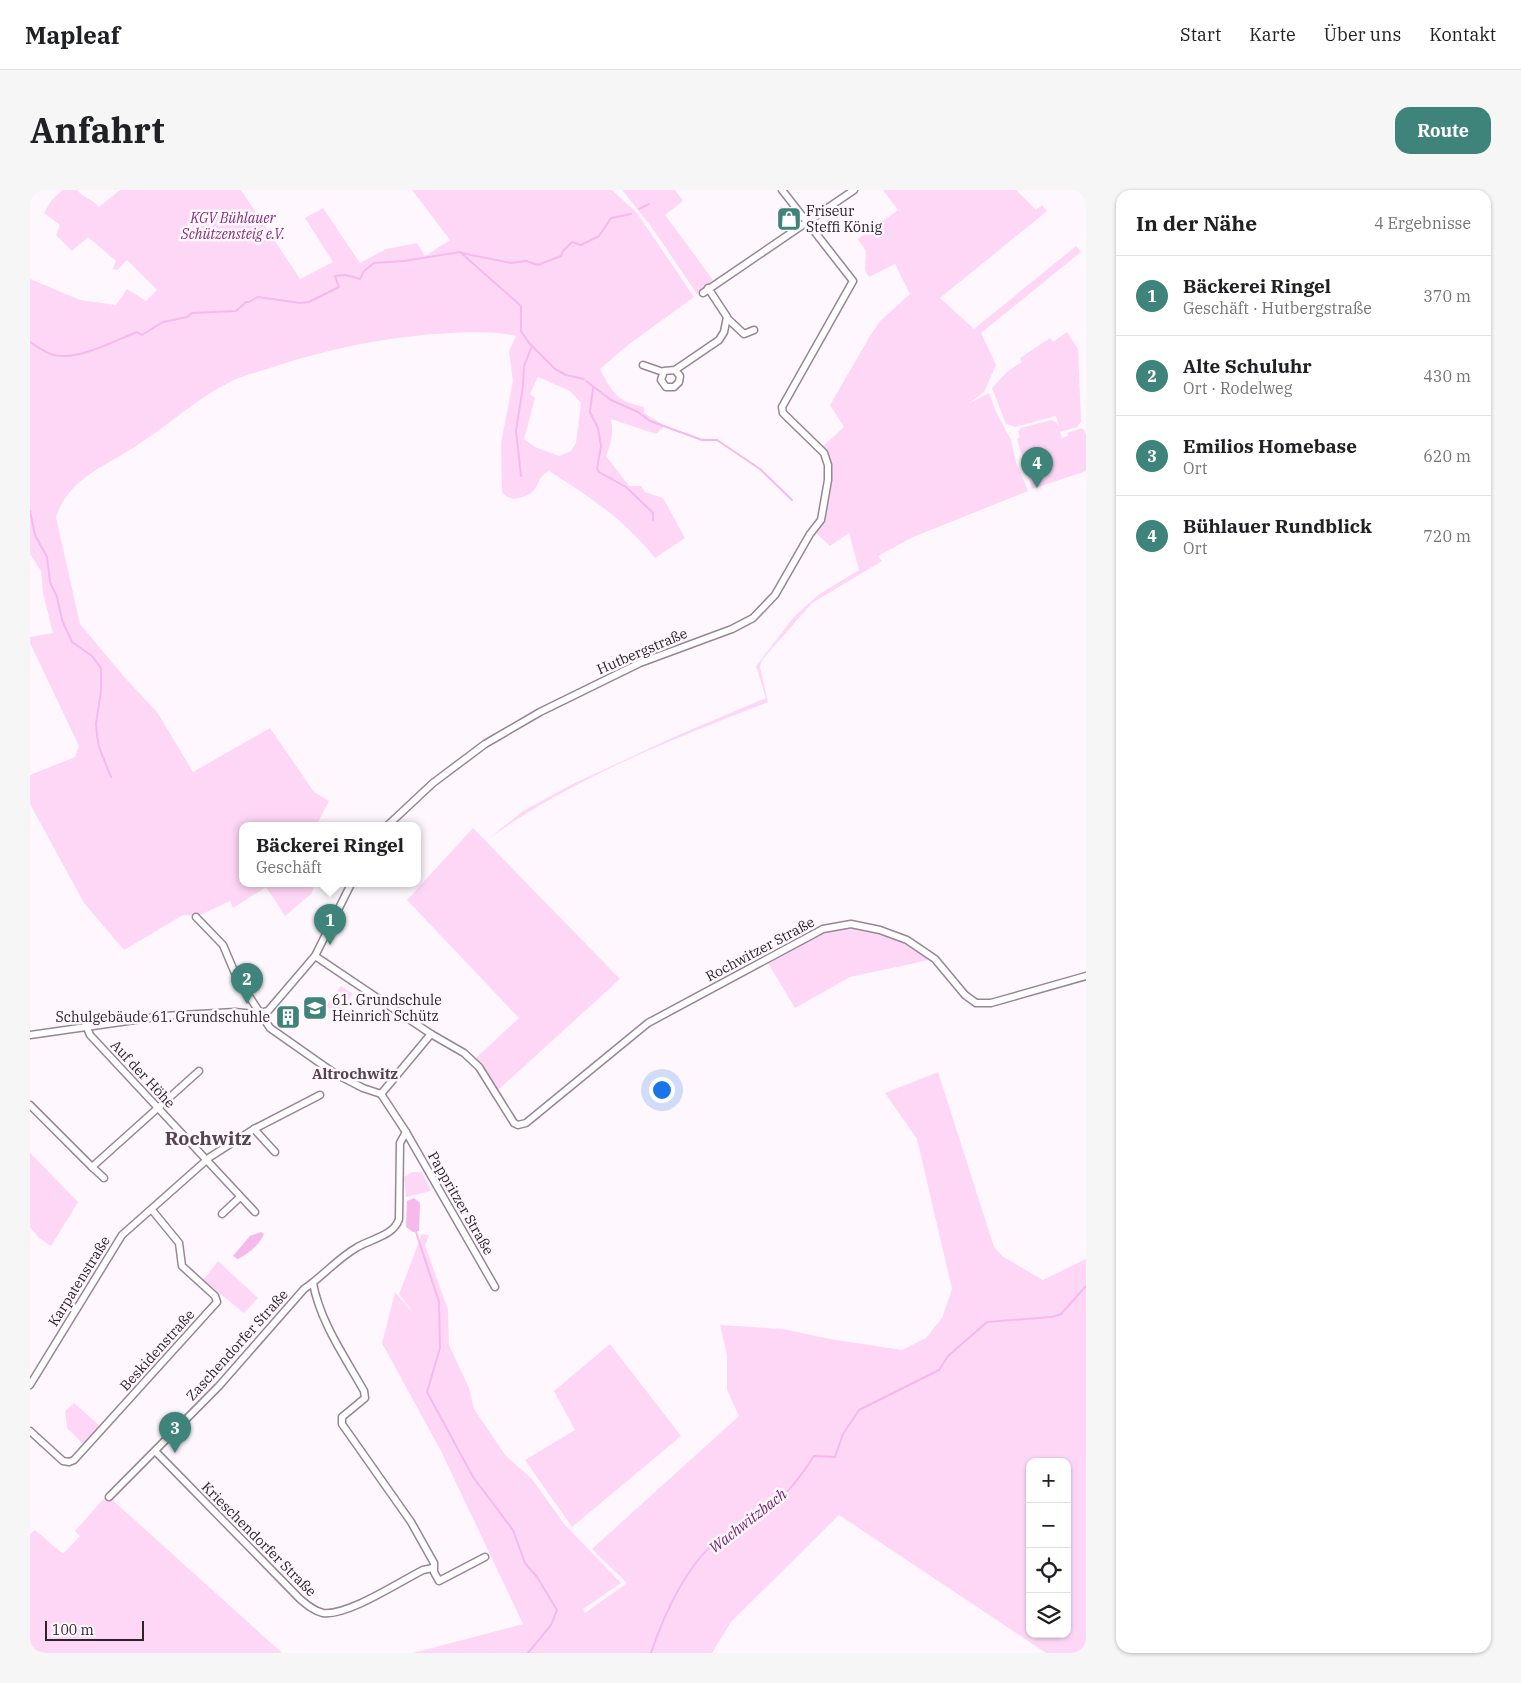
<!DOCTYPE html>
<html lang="de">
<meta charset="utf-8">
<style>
body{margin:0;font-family:"IBM Plex Serif",serif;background:#f6f6f6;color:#202124}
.controls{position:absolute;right:15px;bottom:15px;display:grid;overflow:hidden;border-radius:10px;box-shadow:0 1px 4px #0004}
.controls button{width:45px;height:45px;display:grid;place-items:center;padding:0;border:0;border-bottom:1px solid #e0e0e0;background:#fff;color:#202124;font:25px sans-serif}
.scale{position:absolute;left:15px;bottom:12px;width:99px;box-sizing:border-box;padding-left:5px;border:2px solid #2b242a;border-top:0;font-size:14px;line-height:18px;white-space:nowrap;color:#2b242a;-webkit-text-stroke:4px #fef7fd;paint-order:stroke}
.you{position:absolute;left:631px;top:899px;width:18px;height:18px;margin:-12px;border:4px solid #fff;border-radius:50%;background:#1a73e8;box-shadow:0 0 0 8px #1a73e833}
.badge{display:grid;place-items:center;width:32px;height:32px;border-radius:50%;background:#3f847a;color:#fff;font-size:16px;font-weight:700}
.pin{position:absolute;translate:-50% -41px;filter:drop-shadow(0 1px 2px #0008)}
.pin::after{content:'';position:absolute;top:26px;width:18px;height:15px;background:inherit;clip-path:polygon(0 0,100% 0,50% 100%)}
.popup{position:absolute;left:209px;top:632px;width:182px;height:65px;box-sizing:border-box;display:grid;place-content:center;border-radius:10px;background:#fff;filter:drop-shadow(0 1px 4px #0005);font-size:16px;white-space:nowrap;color:#757577}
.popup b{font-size:19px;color:#202124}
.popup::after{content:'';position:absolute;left:50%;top:100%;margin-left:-10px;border:10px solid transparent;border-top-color:#fff}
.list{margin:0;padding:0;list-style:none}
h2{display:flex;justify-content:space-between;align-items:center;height:65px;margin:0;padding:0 20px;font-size:21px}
h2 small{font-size:16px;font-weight:400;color:#757577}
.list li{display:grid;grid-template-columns:32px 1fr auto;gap:15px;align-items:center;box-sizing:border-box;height:80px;padding:0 20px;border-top:1px solid #e0e0e0}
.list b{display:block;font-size:19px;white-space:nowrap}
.list p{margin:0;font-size:16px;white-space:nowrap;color:#757577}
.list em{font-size:16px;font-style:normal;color:#757577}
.icon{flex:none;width:28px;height:28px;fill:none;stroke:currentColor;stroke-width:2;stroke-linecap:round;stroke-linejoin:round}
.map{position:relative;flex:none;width:1056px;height:1463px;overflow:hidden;border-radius:15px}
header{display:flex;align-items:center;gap:30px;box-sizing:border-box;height:70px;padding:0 25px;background:#fff;border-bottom:1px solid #e0e0e0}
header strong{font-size:24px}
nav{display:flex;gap:28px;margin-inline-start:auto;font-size:18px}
.intro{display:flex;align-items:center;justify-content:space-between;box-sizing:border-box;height:120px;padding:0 30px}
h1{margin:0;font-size:35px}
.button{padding:12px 22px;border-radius:15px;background:#3f847a;color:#fff;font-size:18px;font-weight:700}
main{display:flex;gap:30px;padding:0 30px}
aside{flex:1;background:#fff;border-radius:15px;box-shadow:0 1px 4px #0004}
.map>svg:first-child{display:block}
.green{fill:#fed7f7;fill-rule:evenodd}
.water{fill:#f6b9ec}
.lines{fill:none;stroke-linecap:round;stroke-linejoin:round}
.stream{stroke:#f6b9ec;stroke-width:2}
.minor-casing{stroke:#978694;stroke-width:9}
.minor{stroke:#fff;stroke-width:6}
.labels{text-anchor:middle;stroke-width:5;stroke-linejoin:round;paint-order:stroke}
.poi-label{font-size:14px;fill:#2b242a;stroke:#fef7fd;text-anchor:start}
.park-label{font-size:14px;font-style:italic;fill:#852f7b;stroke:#fef7fd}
.street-label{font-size:14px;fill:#2b242a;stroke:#fef7fd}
.neighbourhood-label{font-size:15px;font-weight:bold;fill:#544451;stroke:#fef7fd}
.water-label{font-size:15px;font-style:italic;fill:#731c6a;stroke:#fef7fd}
.district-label{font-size:19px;font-weight:bold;fill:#544451;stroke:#fef7fd}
</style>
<header>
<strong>Mapleaf</strong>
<nav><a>Start</a><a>Karte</a><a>Über uns</a><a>Kontakt</a></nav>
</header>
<div class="intro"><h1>Anfahrt</h1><a class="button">Route</a></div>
<main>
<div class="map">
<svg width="1056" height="1463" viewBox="0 0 1056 1463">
<rect width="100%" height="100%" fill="#fef7fd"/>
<g class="green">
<path d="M32,0H47C54,8 62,9 69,17L90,0H211L270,89L303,72L275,28L293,18L330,73L356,59L387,53L395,66L420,50L382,0H582L607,23L664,107L598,155L570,179C582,202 586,211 614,217V223L635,236L626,244L581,229C584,243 581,252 576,266L599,296H611L615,302L633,308L655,348L625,368C596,331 559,306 519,281C502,289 514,302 489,308C481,310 477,308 472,302L471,253L483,191L479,161L486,146C464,141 443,142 421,143C360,146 301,158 243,177C229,182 213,185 200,192C167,208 140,234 109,254C77,276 39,287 26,327L50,434L96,489L127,522L163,582L240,538L284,602L299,611L286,636H212V694H285L281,704L255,726L236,697L203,718L200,711L168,726L153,725L94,760L54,713L0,614V585L45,567L49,556L0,453V447L23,443L13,403L11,381L0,364V89L50,110L86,115L97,99L116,111L127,100L97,70L87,80L83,79L86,71L58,47L42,61L26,45L30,35L14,23L21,11ZM508,187L540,201L551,213L546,253L541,261L529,266L505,257L494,249L505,208L500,204Z"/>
<polygon points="592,0 645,0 653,11 635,25 683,90 667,104 620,35"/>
<path d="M853,0H986L1006,20L1012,15L1017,21L910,108L944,139L1046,56L1051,62L951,143L966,175L954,202L938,214L959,203L966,222L981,250L986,272L998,301L883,347L848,366L852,371L782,413L732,470L730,477L738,512C641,550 542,588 457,650L493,621L545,593L644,547L736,508L726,476L764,427L788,405L829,380L819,343L800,356L786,343L796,327V315L801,290L792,257L814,237L800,215L840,146L850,131L880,104L865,74L839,87L835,80L836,61L828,49L868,20Z"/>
<polygon points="1037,142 1048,159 1051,232 1047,237 1030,242 1032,248 1038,246 1037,243 1053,238 1056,244 1056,281 1002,299 987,249 990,247 988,242 991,238 1021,230 1026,232 1029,237 1026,226 985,237 976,234 962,198 978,181 992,172 990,168 1020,148 1023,152"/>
<polygon points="443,638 590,789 468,900 446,868 489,828 377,710"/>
<path d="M821,737C856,744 871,748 899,770L820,787L765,818L738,773L794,742Z"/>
<polygon points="311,796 323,804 307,825 296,816"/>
<path d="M908,882L964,1057L972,1066L1013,1090L1056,1069V1463H1016L809,1325L701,1432L682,1463H383L493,1434L411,1261L352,1153L365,1102L383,1123L369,1104L392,1044L399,1045L395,1055L418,1120L419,1155L439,1198L444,1219L476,1266L502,1289L535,1335L591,1393L553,1419L555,1423L597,1393L562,1359L709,1226L697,1200V1165L690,1135L753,1139L800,1149L872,1160L896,1148L912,1128L922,1099L887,949L855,903ZM1000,1272H1037V1444H1000Z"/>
<polygon points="0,963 48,1012 21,1056 9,1048 0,1037"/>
<polygon points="383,982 392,982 401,1001 376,1007 374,987"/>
<polygon points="188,1071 228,1108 214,1123 173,1090"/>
<polygon points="580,1154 651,1246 542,1337 495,1270 545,1240 524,1201"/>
<polygon points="44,1213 70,1236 53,1254 37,1238 35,1221"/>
<polygon points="77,1305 252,1463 0,1463 0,1344 5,1340 33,1364 50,1346 45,1341"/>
</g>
<g class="water">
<polygon points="384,1008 390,1013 389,1041 383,1042 376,1037 377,1011"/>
<path d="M231,1042L234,1044C230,1054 218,1064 208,1069L203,1066L220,1046Z"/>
</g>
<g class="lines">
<g class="stream">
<polyline points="609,19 619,14"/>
<polyline points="431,63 481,73 496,71 508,75 531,66 533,61 542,52 551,55 569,46 581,28 601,24"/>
<path d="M0,152C8,157 15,163 24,165C48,171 86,150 107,142L112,145L133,132L157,127L162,123L206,121L216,112H219L228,107L270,113L279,112L309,97L305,86L315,85L330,89L334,81L344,73L374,71L430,62L491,116V141L499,153L525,179L536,185L554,189"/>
<polyline points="556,191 581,210 608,222 620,231 672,250 687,250 730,279 762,310"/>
<polyline points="563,198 560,222 568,238 571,256 567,278 569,282 596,297 623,323 623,330"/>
<polyline points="491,286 486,241 493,196 494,176 502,156"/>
<polyline points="0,321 5,345 17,367 20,392 27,407 32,430 42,452 62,466 71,478 71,501 66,534 67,545 69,557 81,587"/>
<polyline points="386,1042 409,1112 410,1158 397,1202 443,1287 483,1340 495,1373 507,1387 527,1420 521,1435 498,1463"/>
<path d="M621,1463C634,1424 659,1368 695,1345C699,1343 705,1342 709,1340C740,1324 766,1294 784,1266L805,1267L813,1244L829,1220L909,1180L918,1166L957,1132L1022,1127L1031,1124L1056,1096"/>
</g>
<defs>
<g id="minor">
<polyline points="673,103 824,0"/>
<polyline points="698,129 714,144 724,140"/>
<polyline points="613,175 633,182"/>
<polyline points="645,180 650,186 649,192 644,197 636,197 631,190 634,181 645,180 689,150 694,142 697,127 678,98"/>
<polyline points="357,636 403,593 455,554 510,522 610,473 702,439 723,428 745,405 780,344 791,330 798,290 798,275 794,263 753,223 752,217 823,91 752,0"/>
<polyline points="166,727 193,755 207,788 240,838 304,883 333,898 351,904 376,942 465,1097"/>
<polyline points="285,766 401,844 434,863 449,877 484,933 488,935 496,933 618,833 793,739 821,734 850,740 877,750 905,769 935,805 946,813 961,813 1056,786"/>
<polyline points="56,835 60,845 225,1022"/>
<polyline points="0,845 133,826 205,822 224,824 238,821 285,766 321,694"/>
<polyline points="351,904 401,844"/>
<polyline points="0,915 62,977 169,881"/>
<polyline points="224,939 245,962"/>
<polyline points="62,977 74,988"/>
<polyline points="192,1024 209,1008"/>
<path d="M283,1093C290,1132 315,1167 334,1201L335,1208L312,1227V1234L381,1332L404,1373V1382L409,1391L455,1367"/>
<polyline points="0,1195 92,1045 180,967 224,939 290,905"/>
<polyline points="0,1241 33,1271 39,1272 44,1270 187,1112 185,1106 152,1076 149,1053 122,1020"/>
<path d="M126,1262L270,1409C277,1415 284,1421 293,1423C318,1426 369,1392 393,1380L403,1378"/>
<path d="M79,1307L189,1196L274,1099C292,1087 307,1069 326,1058C340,1049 364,1046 369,1029L370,953L376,942"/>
</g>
</defs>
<use href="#minor" class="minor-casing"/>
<use href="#minor" class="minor"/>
</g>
<defs>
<symbol id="shop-square" viewBox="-11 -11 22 22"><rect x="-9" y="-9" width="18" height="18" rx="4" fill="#3f847a" stroke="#fef7fd"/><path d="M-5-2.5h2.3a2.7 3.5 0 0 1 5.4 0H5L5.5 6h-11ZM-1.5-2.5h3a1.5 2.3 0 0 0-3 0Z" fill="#fff"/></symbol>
<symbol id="school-square" viewBox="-11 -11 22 22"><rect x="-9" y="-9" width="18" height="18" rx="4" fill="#3f847a" stroke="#fef7fd"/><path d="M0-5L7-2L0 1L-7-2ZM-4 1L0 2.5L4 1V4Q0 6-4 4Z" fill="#fff"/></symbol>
<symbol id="building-square" viewBox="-11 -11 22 22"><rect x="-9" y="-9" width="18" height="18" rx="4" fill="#3f847a" stroke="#fef7fd"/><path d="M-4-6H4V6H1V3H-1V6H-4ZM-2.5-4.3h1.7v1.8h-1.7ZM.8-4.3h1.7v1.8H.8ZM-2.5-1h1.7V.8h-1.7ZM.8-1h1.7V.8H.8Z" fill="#fff"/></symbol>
</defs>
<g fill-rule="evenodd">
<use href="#shop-square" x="745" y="15" width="28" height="28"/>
<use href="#school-square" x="271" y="804" width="28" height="28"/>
<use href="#building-square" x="244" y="813" width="28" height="28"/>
</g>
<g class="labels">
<g class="poi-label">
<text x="776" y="26">Friseur<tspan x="776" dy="16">Steffi König</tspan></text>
<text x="302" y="815">61. Grundschule<tspan x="302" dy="16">Heinrich Schütz</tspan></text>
<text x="240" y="832" text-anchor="end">Schulgebäude 61. Grundschuhle</text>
</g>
<g class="park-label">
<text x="203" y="33">KGV Bühlauer<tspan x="203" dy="16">Schützensteig e.V.</tspan></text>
</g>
<g class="street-label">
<text transform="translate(612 461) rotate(-23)" y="5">Hutbergstraße</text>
<text transform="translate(730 759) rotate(-28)" y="5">Rochwitzer Straße</text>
<text transform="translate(113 884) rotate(47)" y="5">Auf der Höhe</text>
<text transform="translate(431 1013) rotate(60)" y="5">Pappritzer Straße</text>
<text transform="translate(49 1091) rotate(-58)" y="5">Karpatenstraße</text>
<text transform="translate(207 1155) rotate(-48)" y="5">Zaschendorfer Straße</text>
<text transform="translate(127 1160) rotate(-48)" y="5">Beskidenstraße</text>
<text transform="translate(229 1349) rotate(45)" y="5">Krieschendorfer Straße</text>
</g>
<g class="neighbourhood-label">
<text x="325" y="889">Altrochwitz</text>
</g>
<g class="water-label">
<text transform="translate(718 1331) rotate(-38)" y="5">Wachwitzbach</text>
</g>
<g class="district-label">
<text x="178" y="955">Rochwitz</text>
</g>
</g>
</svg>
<div class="controls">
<button>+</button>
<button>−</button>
<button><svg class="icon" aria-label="locate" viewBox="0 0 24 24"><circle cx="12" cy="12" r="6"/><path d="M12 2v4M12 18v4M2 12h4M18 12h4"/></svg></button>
<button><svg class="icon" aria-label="layers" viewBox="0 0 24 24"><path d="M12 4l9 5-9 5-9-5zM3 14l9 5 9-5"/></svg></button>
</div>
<div class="scale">100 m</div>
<div class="you"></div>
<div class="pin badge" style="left:300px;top:755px">1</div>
<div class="popup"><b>Bäckerei Ringel</b>Geschäft</div>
<div class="pin badge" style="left:217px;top:814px">2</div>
<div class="pin badge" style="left:145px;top:1263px">3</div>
<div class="pin badge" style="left:1007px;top:298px">4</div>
</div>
<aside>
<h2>In der Nähe<small>4 Ergebnisse</small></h2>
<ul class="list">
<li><span class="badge">1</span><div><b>Bäckerei Ringel</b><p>Geschäft · Hutbergstraße</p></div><em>370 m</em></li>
<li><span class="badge">2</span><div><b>Alte Schuluhr</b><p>Ort · Rodelweg</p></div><em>430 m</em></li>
<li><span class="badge">3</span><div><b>Emilios Homebase</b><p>Ort</p></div><em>620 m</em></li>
<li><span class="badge">4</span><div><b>Bühlauer Rundblick</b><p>Ort</p></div><em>720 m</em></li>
</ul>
</aside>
</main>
